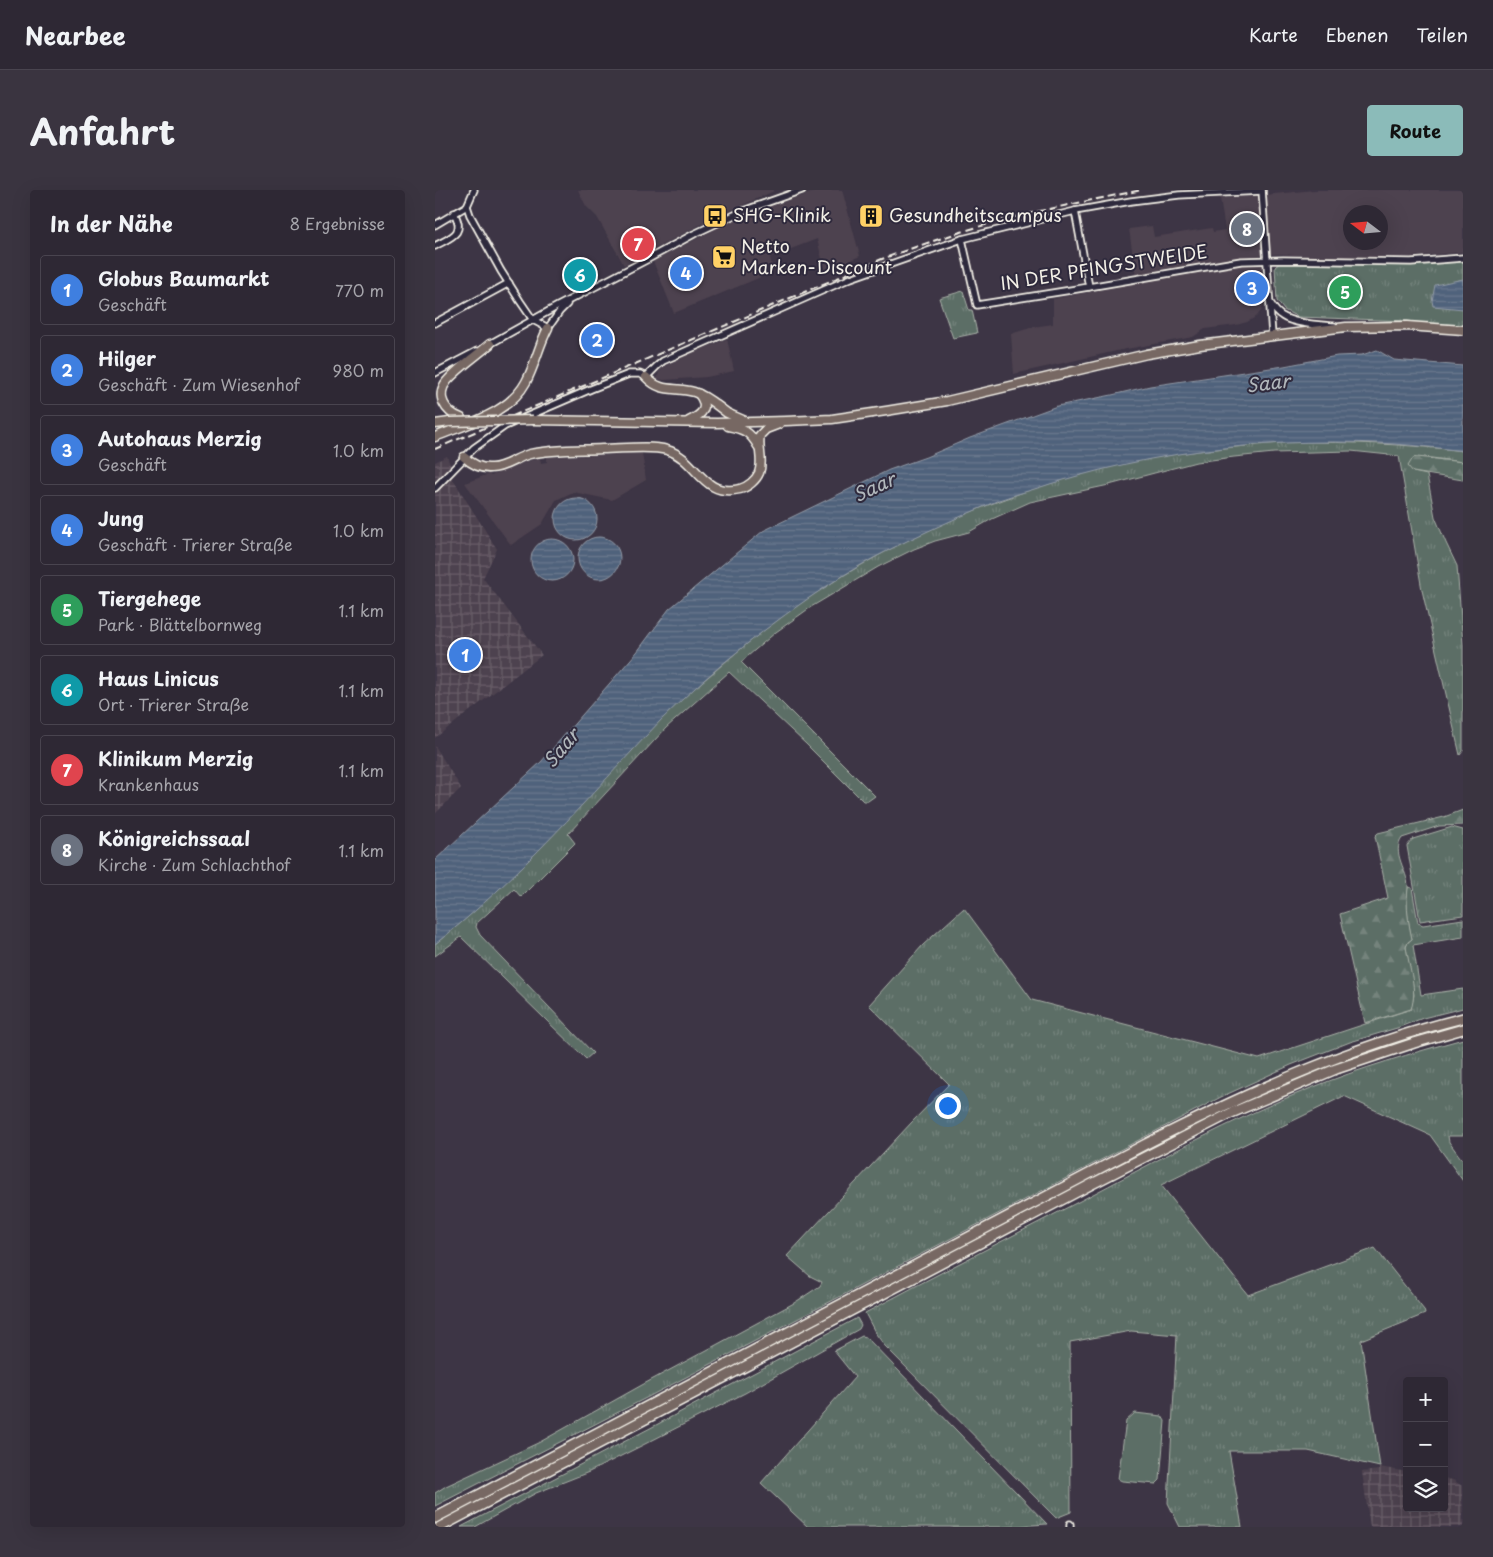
<!DOCTYPE html>
<html lang="de">
<meta charset="utf-8">
<style>
body{margin:0;font-family:"Playpen Sans",sans-serif;background:#3a3440;color:#f1f3f6}
.controls{position:absolute;right:15px;bottom:15px;display:grid;overflow:hidden;border-radius:5px;box-shadow:0 5px 20px #0002}
.controls button{width:45px;height:45px;display:grid;place-items:center;padding:0;border:0;border-bottom:1px solid #49444f;background:#2e2834;color:#f1f3f6;font:25px sans-serif}
.compass{position:absolute;left:908px;top:15px;width:45px;height:45px;border-radius:50%;background:#2e2834;box-shadow:0 5px 20px #0002;rotate:286deg}
.you{position:absolute;left:512px;top:915px;width:18px;height:18px;margin:-12px;border:4px solid #fff;border-radius:50%;background:#1a73e8;box-shadow:0 0 0 8px #1a73e833}
.badge{display:grid;place-items:center;width:32px;height:32px;border-radius:50%;background:#8bbbb9;color:#fff;font-size:16px;font-weight:700}
.pin{position:absolute;translate:-50% -50%;border:2px solid #fff;box-shadow:0 1px 5px #0006}
.list{margin:0;padding:0;list-style:none}
h2{display:flex;justify-content:space-between;align-items:center;height:65px;margin:0;padding:0 20px;font-size:21px}
h2 small{font-size:16px;font-weight:400;color:#a7a6ac}
.list li{display:grid;grid-template-columns:32px 1fr auto;gap:15px;align-items:center;box-sizing:border-box;height:70px;margin:0 10px 10px;padding:0 10px;border:1px solid #49444f;border-radius:5px}
.list b{display:block;font-size:19px;white-space:nowrap}
.list p{margin:0;font-size:16px;white-space:nowrap;color:#a7a6ac}
.list em{font-size:16px;font-style:normal;color:#a7a6ac}
.icon{flex:none;width:28px;height:28px;fill:none;stroke:currentColor;stroke-width:2;stroke-linecap:round;stroke-linejoin:round}
.map{position:relative;flex:none;width:1028px;height:1337px;overflow:hidden;border-radius:5px}
header{display:flex;align-items:center;gap:30px;box-sizing:border-box;height:70px;padding:0 25px;background:#2e2834;border-bottom:1px solid #49444f}
header strong{font-size:24px}
nav{display:flex;gap:28px;margin-inline-start:auto;font-size:18px}
.intro{display:flex;align-items:center;justify-content:space-between;box-sizing:border-box;height:120px;padding:0 30px}
h1{margin:0;font-size:35px}
.button{padding:12px 22px;border-radius:5px;background:#8bbbb9;color:#111;font-size:18px;font-weight:700}
main{display:flex;gap:30px;padding:0 30px}
aside{flex:1;background:#2e2834;border-radius:5px;box-shadow:0 5px 20px #0002}
.map>svg:first-child{display:block}
.built{fill:#4e424f;fill-rule:evenodd}
.industrial{fill:url(#industrial-grid)}
.grass{fill:url(#grass-tufts);stroke:#a8b0a7}
.forest{fill:url(#forest-firs);stroke:#a8b0a7}
.pitch{fill:#5c6e66;stroke:#a8b0a7}
.water{fill:url(#water-rules);stroke:#929ba7}
.lines{fill:none;stroke-linecap:round;stroke-linejoin:round}
.minor-casing{stroke:#f4f1e8;stroke-width:9}
.major-casing{stroke:#f4f1e8;stroke-width:11}
.highway-casing{stroke:#f4f1e8;stroke-width:12}
.minor{stroke:#2f2a3d;stroke-width:5.5}
.major{stroke:#776864;stroke-width:8}
.highway{stroke:#776864;stroke-width:9}
.rail{stroke:#f4f1e8;stroke-width:2;stroke-dasharray:8 4;stroke-linecap:butt}
.major-bridge-casing{stroke:#f4f1e8;stroke-width:11;stroke-linecap:butt}
.major-bridge{stroke:#776864;stroke-width:8}
.labels{text-anchor:middle;stroke-width:4;stroke-linejoin:round;paint-order:stroke}
.poi-label{font-size:18px;fill:#f4f1e8;stroke:#2f2a3d;text-anchor:start}
.street-label{font-size:18px;fill:#f4f1e8;stroke:#2f2a3d}
.water-label{font-size:19px;font-style:italic;fill:#b2b8bc;stroke:#2f2a3d}
</style>
<header>
<strong>Nearbee</strong>
<nav><a>Karte</a><a>Ebenen</a><a>Teilen</a></nav>
</header>
<div class="intro"><h1>Anfahrt</h1><a class="button">Route</a></div>
<main>
<aside>
<h2>In der Nähe<small>8 Ergebnisse</small></h2>
<ul class="list">
<li><span class="badge" style="background:#3f7fe0">1</span><div><b>Globus Baumarkt</b><p>Geschäft</p></div><em>770 m</em></li>
<li><span class="badge" style="background:#3f7fe0">2</span><div><b>Hilger</b><p>Geschäft · Zum Wiesenhof</p></div><em>980 m</em></li>
<li><span class="badge" style="background:#3f7fe0">3</span><div><b>Autohaus Merzig</b><p>Geschäft</p></div><em>1.0 km</em></li>
<li><span class="badge" style="background:#3f7fe0">4</span><div><b>Jung</b><p>Geschäft · Trierer Straße</p></div><em>1.0 km</em></li>
<li><span class="badge" style="background:#2e9e5b">5</span><div><b>Tiergehege</b><p>Park · Blättelbornweg</p></div><em>1.1 km</em></li>
<li><span class="badge" style="background:#0f9aa8">6</span><div><b>Haus Linicus</b><p>Ort · Trierer Straße</p></div><em>1.1 km</em></li>
<li><span class="badge" style="background:#e0444e">7</span><div><b>Klinikum Merzig</b><p>Krankenhaus</p></div><em>1.1 km</em></li>
<li><span class="badge" style="background:#6b7280">8</span><div><b>Königreichssaal</b><p>Kirche · Zum Schlachthof</p></div><em>1.1 km</em></li>
</ul>
</aside>
<div class="map">
<svg width="1028" height="1337" viewBox="0 0 1028 1337">
<defs>
<pattern id="industrial-grid" width="8" height="8" patternUnits="userSpaceOnUse" patternTransform="scale(1.25)"><rect width="8" height="8" fill="#4e424f"/><path d="M0 4h8M4 0v8" fill="none" stroke="#685e68"/></pattern>
<pattern id="grass-tufts" width="24" height="20" patternUnits="userSpaceOnUse" patternTransform="scale(1.25)"><rect width="24" height="20" fill="#5c6e66"/><path d="M3 7l-1-3M5 7V3M7 7l1-3M15 17l-1-3M17 17v-4M19 17l1-3" fill="none" stroke="#74837c"/></pattern>
<pattern id="forest-firs" width="22" height="20" patternUnits="userSpaceOnUse" patternTransform="scale(1.25)"><rect width="22" height="20" fill="#5c6e66"/><path d="M5 1l3.5 6h-7zM16 11l3.5 6h-7z" fill="#74837c"/></pattern>
<pattern id="water-rules" width="6" height="5" patternUnits="userSpaceOnUse" patternTransform="scale(1.25)"><rect width="6" height="5" fill="#50627b"/><path d="M0 2.5h6" fill="none" stroke="#6a798e"/></pattern>
</defs>
<rect width="100%" height="100%" fill="#3d3545"/>
<filter id="ink" filterUnits="userSpaceOnUse"><feTurbulence type="fractalNoise" baseFrequency=".02" numOctaves="2"/><feDisplacementMap in="SourceGraphic" scale="10" xChannelSelector="R" yChannelSelector="G"/><feConvolveMatrix kernelMatrix="1 2 1 2 8 2 1 2 1" color-interpolation-filters="sRGB"/></filter>
<g filter="url(#ink)">
<g class="built">
<polygon points="143,0 338,0 339,1 270,32 189,75 162,27 151,16"/>
<polygon points="384,0 407,0 425,66 390,81 382,49 335,67 338,82 239,123 218,71 305,27"/>
<path d="M880,0H1028V62L975,67H885L846,64L826,65L829,102L828,114L826,121L821,127L812,132L801,135L770,139L758,147L686,160L579,184L576,144L598,137L618,134V109L702,93L694,39L717,36L719,47L777,38L778,42L790,40L785,8L809,7ZM916,22H946V52H916Z"/>
<polygon points="292,149 299,181 272,187 229,190 222,189 224,182 228,177 252,165"/>
<polygon points="207,263 211,290 177,310 138,302 121,310 107,334 76,355 30,293 54,284 56,286 84,273 105,268 106,273 112,272 112,267"/>
</g>
<g class="industrial">
<polygon points="12,266 15,275 17,288 62,359 48,388 107,465 0,548 0,272"/>
<polygon points="0,556 26,598 0,624"/>
<polygon points="945,1277 972,1282 972,1318 1009,1318 1009,1288 1018,1290 1027,1296 1028,1337 935,1337 927,1282 944,1280"/>
</g>
<g class="grass">
<polygon points="1028,71 1028,138 973,131 863,127 849,120 842,111 840,77 846,72 974,74"/>
<polygon points="528,101 534,120 537,120 542,143 518,148 504,108"/>
<path d="M858,252C915,252 971,254 1028,261V272L989,267L978,282L992,285L1000,327L1011,353L1022,376L1028,455V561L1025,565L987,400L964,266L916,261L839,263L799,267L761,272L674,295L595,312L557,329L534,342L500,351L479,359L443,377L376,417L341,442L306,472L440,606L433,611H428L371,554L294,482L231,538L133,644L140,653L86,707L79,699L42,733L41,737L45,745L158,863L151,869L26,747L0,766V754C90,684 160,593 241,515C253,503 267,492 280,481C316,449 355,419 395,394C478,341 579,300 675,277C735,262 797,257 858,252Z"/>
<polygon points="1017,637 1028,640 1028,725 985,731 972,656 978,649"/>
<path d="M973,697L977,698L983,733L988,735L1028,729V747L978,755L986,805L1028,799V818L988,828L962,838L915,852L856,875L786,907L215,1206L0,1316V1303L11,1296L105,1252L207,1195L359,1113L385,1096L387,1092L375,1086L352,1066L477,932L514,894L434,815L488,755L529,718L597,810L824,869L976,819L979,805L971,757L973,752L977,749C973,732 970,714 973,697Z"/>
<path d="M1028,849V946H1013L1014,952L1028,971V991L995,945L909,906L726,995L813,1105L940,1058L989,1120L990,1124L926,1150L945,1277L873,1261H794L807,1337H745L733,1313L742,1145L696,1141L635,1152L636,1322L621,1328L450,1156L441,1144L430,1123C501,1085 573,1048 645,1011C721,971 797,929 876,898C926,878 977,863 1028,849Z"/>
<polygon points="422,1128 426,1135 424,1139 310,1203 206,1256 154,1282 101,1303 40,1337 26,1337 223,1234"/>
<polygon points="427,1146 431,1147 612,1334 567,1337 373,1337 326,1293 420,1187 399,1161"/>
</g>
<g class="forest">
<polygon points="982,267 1028,272 1028,290 978,282 973,276 978,268"/>
<path d="M1028,620V635L1004,636L967,648C956,663 973,681 973,697C973,701 972,705 972,709C972,723 974,736 977,749L973,752L971,757C974,777 983,800 976,819L930,833L905,724L953,708L940,646L943,643L1009,627Z"/>
</g>
<polygon class="pitch" points="700,1223 727,1226 730,1231 725,1290 721,1294 687,1291 683,1289 691,1231"/>
<g class="water">
<polygon points="1028,89 1028,119 998,116 997,111 1000,95"/>
<path d="M942,160L959,170L1028,176V261C890,242 748,253 615,294C598,300 581,304 564,310C549,316 535,323 520,329C477,348 434,368 395,394C335,433 278,479 227,529C154,606 84,689 0,754V670L106,572L202,462L234,419L328,341L454,280L491,267L535,248L622,216L677,205L715,196L849,176L902,166L927,165Z"/>
<circle cx="141" cy="329" r="21"/>
<circle cx="164" cy="368" r="21"/>
<circle cx="117" cy="370" r="21"/>
</g>
<g class="lines">
<defs>
<g id="minor">
<polyline points="39,0 32,16 35,25 66,81 85,111 98,130 113,138 125,121 132,114"/>
<polyline points="827,0 837,146"/>
<polyline points="640,21 654,97"/>
<polyline points="0,35 32,16"/>
<polyline points="527,49 542,115 636,100 806,71 848,70 976,72 1028,68"/>
<path d="M0,56C16,47 31,44 19,23"/>
<path d="M836,114C839,119 842,123 847,126C858,134 885,135 899,136"/>
<polyline points="0,133 74,93"/>
<polyline points="53,155 123,116 213,69 259,44 308,21 367,0"/>
<polyline points="0,183 42,161"/>
<polyline points="0,298 39,258 70,236 156,199 194,184 205,184 211,187 222,176 228,171 416,88 527,49 640,21 696,11 744,5 827,1"/>
<polyline points="635,1334 635,1337"/>
</g>
<g id="major">
<path d="M211,187C227,204 240,196 259,202C272,206 281,215 292,223C298,226 304,228 310,231"/>
<path d="M26,228C10,222 0,206 12,191C24,177 41,166 55,154"/>
<polyline points="98,230 282,233 351,231 397,229 451,221 512,211 712,164 765,155 911,137 972,136 1028,140"/>
<path d="M254,231C268,224 274,218 264,204"/>
<polyline points="0,234 15,232"/>
<path d="M293,236C309,239 315,242 323,256"/>
<path d="M0,247C31,234 74,224 91,192C100,175 104,155 113,138"/>
<path d="M29,267C37,274 46,279 56,278C70,278 82,267 95,264C118,259 144,260 167,259C185,259 216,255 232,260C263,269 266,308 305,299C313,297 321,290 324,283C329,270 322,258 325,245L331,239L344,234"/>
</g>
<g id="highway">
<path d="M0,1328L709,955C811,903 916,856 1028,828"/>
<polyline points="5,1337 655,995 796,923 901,879 979,853 1028,839"/>
</g>
</defs>
<use href="#minor" class="minor-casing"/>
<use href="#major" class="major-casing"/>
<use href="#highway" class="highway-casing"/>
<use href="#minor" class="minor"/>
<use href="#major" class="major"/>
<use href="#highway" class="highway"/>
<path class="rail" d="M0,259L447,69C488,54 529,40 572,29C616,18 662,9 707,0"/>
<defs>
<polyline id="major-bridge" points="15,232 98,230"/>
</defs>
<use href="#major-bridge" class="major-bridge-casing"/>
<use href="#major-bridge" class="major-bridge"/>
</g>
</g>
<defs>
<symbol id="bus-square" viewBox="-11 -11 22 22"><rect x="-9" y="-9" width="18" height="18" rx="4" fill="#ffd166" stroke="#2f2a3d"/><path d="M-5-6H5V4H4V6H2V4H-2V6H-4V4H-5ZM-3.5-4V0h7V-4ZM-3.5 1.2v1.5H-2V1.2ZM2 1.2v1.5H3.5V1.2Z" fill="#111"/></symbol>
<symbol id="building-square" viewBox="-11 -11 22 22"><rect x="-9" y="-9" width="18" height="18" rx="4" fill="#ffd166" stroke="#2f2a3d"/><path d="M-4-6H4V6H1V3H-1V6H-4ZM-2.5-4.3h1.7v1.8h-1.7ZM.8-4.3h1.7v1.8H.8ZM-2.5-1h1.7V.8h-1.7ZM.8-1h1.7V.8H.8Z" fill="#111"/></symbol>
<symbol id="supermarket-square" viewBox="-11 -11 22 22"><rect x="-9" y="-9" width="18" height="18" rx="4" fill="#ffd166" stroke="#2f2a3d"/><path d="M-6-5.5h2.5l.6 2H6L4.5 2H-2.5L-4.4-4H-6ZM-1.5 3.2a1.3 1.3 0 1 0 .1 0ZM3 3.2a1.3 1.3 0 1 0 .1 0Z" fill="#111"/></symbol>
</defs>
<g fill-rule="evenodd">
<use href="#bus-square" x="266" y="12" width="28" height="28"/>
<use href="#building-square" x="422" y="12" width="28" height="28"/>
<use href="#supermarket-square" x="275" y="53" width="28" height="28"/>
</g>
<g class="labels">
<g class="poi-label">
<text x="298" y="32">SHG-Klinik</text>
<text x="454" y="32">Gesundheitscampus</text>
<text x="306" y="63">Netto<tspan x="306" dy="21">Marken-Discount</tspan></text>
</g>
<g class="street-label">
<text transform="translate(669 78) rotate(-9)" y="6">IN DER PFINGSTWEIDE</text>
</g>
<g class="water-label">
<text transform="translate(833 193) rotate(-7)" y="7">Saar</text>
<text transform="translate(439 297) rotate(-25)" y="7">Saar</text>
<text transform="translate(126 558) rotate(-50)" y="7">Saar</text>
</g>
</g>
</svg>
<div class="controls">
<button>+</button>
<button>−</button>
<button><svg class="icon" aria-label="layers" viewBox="0 0 24 24"><path d="M12 4l9 5-9 5-9-5zM3 14l9 5 9-5"/></svg></button>
</div>
<svg class="compass" viewBox="-18 -18 36 36"><path d="M0-13l5 13h-10z" fill="#e53935"/><path d="M0 13l5-13h-10z" fill="#a7a6ac"/></svg>
<div class="you"></div>
<div class="pin badge" style="left:30px;top:465px;background:#3f7fe0">1</div>
<div class="pin badge" style="left:162px;top:150px;background:#3f7fe0">2</div>
<div class="pin badge" style="left:817px;top:98px;background:#3f7fe0">3</div>
<div class="pin badge" style="left:251px;top:83px;background:#3f7fe0">4</div>
<div class="pin badge" style="left:910px;top:102px;background:#2e9e5b">5</div>
<div class="pin badge" style="left:145px;top:85px;background:#0f9aa8">6</div>
<div class="pin badge" style="left:203px;top:54px;background:#e0444e">7</div>
<div class="pin badge" style="left:812px;top:39px;background:#6b7280">8</div>
</div>
</main>
